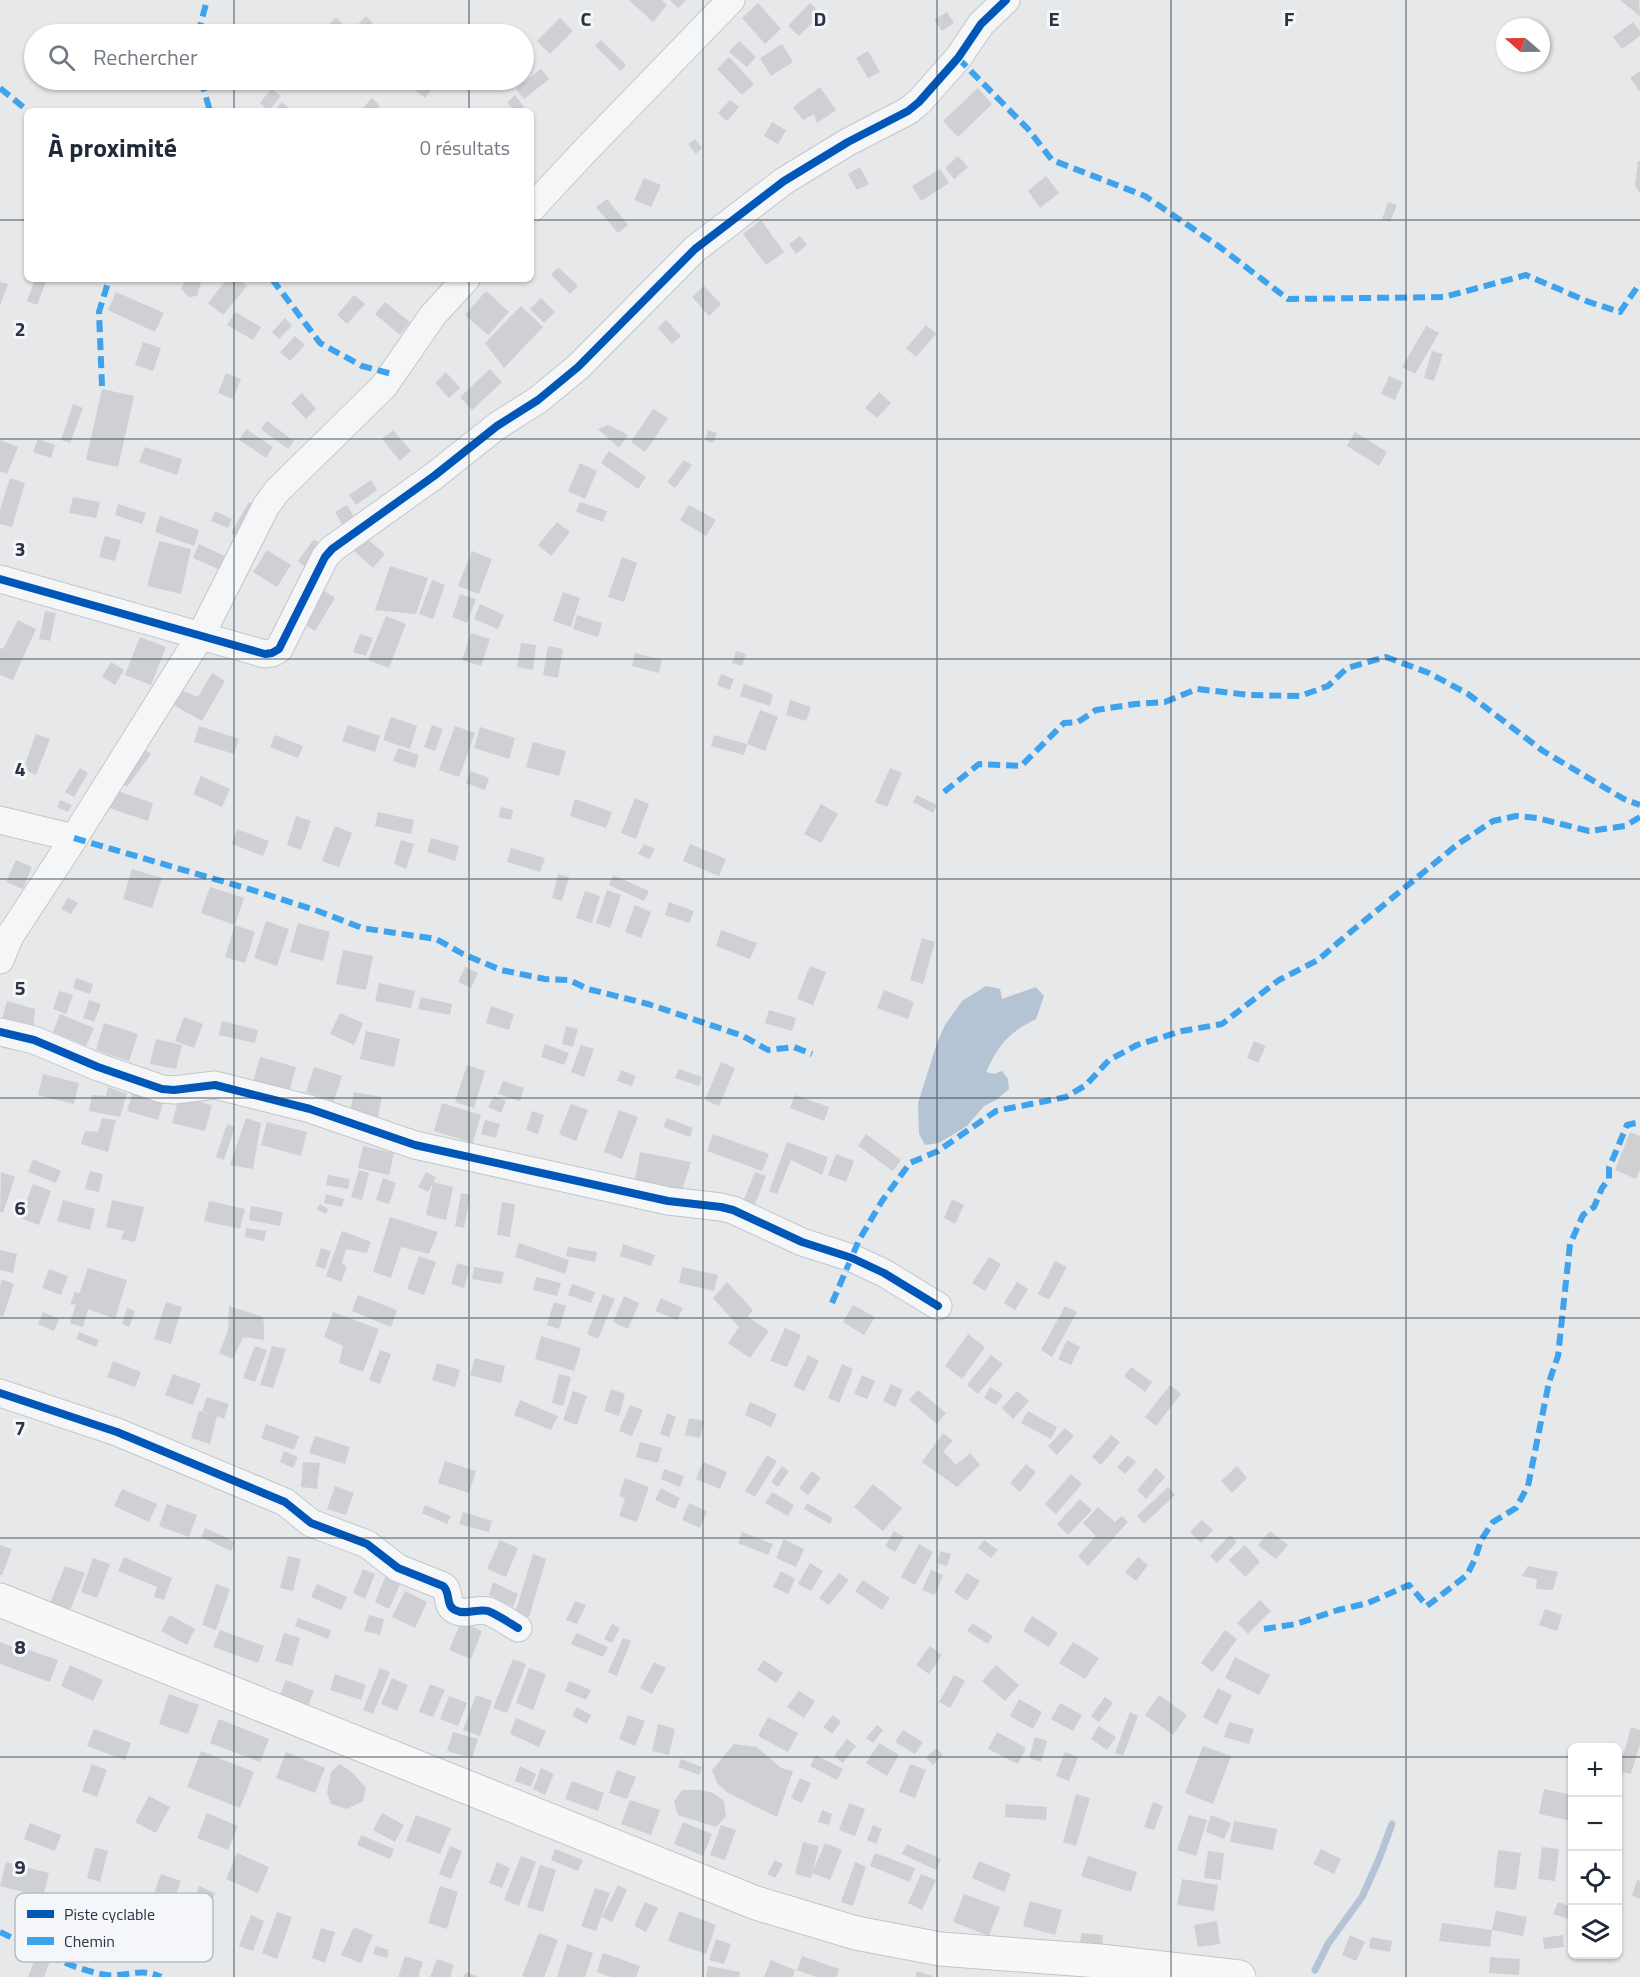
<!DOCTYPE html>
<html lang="fr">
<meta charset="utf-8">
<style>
body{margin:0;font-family:"Titillium Web",sans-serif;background:#f2f2f3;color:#1f2937}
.controls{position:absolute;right:18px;bottom:18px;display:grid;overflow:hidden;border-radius:9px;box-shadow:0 2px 4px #0004}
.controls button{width:54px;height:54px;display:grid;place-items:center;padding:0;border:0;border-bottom:2px solid #e0e1e3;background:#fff;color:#1f2937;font:30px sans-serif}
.compass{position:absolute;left:1496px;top:18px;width:54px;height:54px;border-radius:50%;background:#fff;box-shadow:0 2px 4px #0004;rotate:290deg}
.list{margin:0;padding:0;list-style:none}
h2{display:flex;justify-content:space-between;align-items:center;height:78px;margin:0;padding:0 24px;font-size:26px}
h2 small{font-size:20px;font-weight:400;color:#747a83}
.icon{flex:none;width:33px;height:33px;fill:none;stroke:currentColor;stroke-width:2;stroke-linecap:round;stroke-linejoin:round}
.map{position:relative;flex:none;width:1640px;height:1977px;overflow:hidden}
.search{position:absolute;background:#fff;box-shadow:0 2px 4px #0004;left:24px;top:24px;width:510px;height:66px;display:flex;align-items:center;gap:15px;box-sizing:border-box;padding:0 21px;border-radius:33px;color:#747a83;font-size:22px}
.panel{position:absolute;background:#fff;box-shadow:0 2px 4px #0004;left:24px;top:108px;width:510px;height:174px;border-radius:9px}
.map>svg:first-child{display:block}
.water{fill:#b4c4d5}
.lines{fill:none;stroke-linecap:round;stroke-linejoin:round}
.stream{stroke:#b4c4d5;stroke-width:7}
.building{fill:#ced0d3}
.minor-casing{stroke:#c4c6c8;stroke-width:29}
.major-casing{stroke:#c2c5c8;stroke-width:35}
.minor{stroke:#f5f6f7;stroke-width:27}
.major{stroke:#f8f8f8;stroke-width:33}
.quiet{stroke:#3ea3ec;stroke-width:6;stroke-dasharray:12 6;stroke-linecap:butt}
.cycleway-casing{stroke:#f4f6f9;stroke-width:11}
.cycleway{stroke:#0057b8;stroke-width:8}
.grid{fill:none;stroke:#2b3445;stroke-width:1.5;stroke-opacity:0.55}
.key{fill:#f4f6f9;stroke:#b8bcc3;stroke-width:1.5}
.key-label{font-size:16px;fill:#2b3445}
.grid-label{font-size:20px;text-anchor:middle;font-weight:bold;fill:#2b3445;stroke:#f4f6f9;stroke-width:6;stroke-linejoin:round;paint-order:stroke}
</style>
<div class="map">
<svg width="1640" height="1977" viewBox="0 0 1640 1977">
<rect width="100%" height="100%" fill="#e6e8ea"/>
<path class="water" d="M986,986L1000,989L1002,999L1036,987L1044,996L1036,1019C1008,1033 999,1044 986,1072L994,1074L1002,1071L1008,1079L1009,1089L996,1100L984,1106L967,1126L939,1143L925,1145L919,1134L918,1103L937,1043L945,1025L962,1001Z"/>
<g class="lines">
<polyline class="stream" points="1315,1970 1328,1944 1362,1897 1379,1859 1392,1824"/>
</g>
<g class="building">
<polygon points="629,0 662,0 667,5 653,22"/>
<polygon points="670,0 686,0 678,8"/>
<polygon points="1620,0 1639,0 1640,16"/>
<polygon points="758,3 781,29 765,44 742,18"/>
<polygon points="810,3 821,14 799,36 788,26"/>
<polygon points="947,12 954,23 942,31 934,20"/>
<polygon points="366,16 379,30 375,34 327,34 323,31 336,17 351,32"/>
<polygon points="560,18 573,31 550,54 537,41"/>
<polygon points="1633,22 1640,31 1640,36 1622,49 1613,37"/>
<polygon points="510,25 520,34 500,34"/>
<polygon points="601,40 626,65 621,71 595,46"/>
<polygon points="739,41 756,57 747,67 729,52"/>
<polygon points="782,44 793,62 771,76 760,58"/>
<polygon points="868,51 880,72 868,78 856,58"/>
<polygon points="729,57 754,84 742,95 717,69"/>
<polygon points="541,69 549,79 524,99 516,89"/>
<polygon points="1640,71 1640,92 1630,78"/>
<polygon points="402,80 418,80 431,90 425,98"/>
<polygon points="820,87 836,110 817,123 814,114 803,120 793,107"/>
<polygon points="978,88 992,104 958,137 943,121"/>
<polygon points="271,89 281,96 269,111 260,103"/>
<polygon points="515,95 527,111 514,111 507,102"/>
<polygon points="372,98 380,106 375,111 360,111"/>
<polygon points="730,100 739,107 727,121 718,113"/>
<polygon points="282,102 292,111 274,111"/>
<polygon points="772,122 786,130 778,144 764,136"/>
<polygon points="695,139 702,148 696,154 688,144"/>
<polygon points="958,156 968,167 954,179 945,168"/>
<polygon points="1638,161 1640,161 1640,194 1635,185"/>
<polygon points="860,167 869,184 857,190 848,174"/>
<polygon points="940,169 949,183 921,201 912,186"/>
<polygon points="1046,176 1059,193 1040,208 1028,191"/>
<polygon points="644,178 661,185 651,207 634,200"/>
<polygon points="607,199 628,225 618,233 596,207"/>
<polygon points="1388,202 1397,205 1390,222 1382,219"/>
<polygon points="761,220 784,252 766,265 743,234"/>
<polygon points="800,236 807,245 796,254 789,244"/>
<polygon points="558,267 578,286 570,294 551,275"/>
<polygon points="35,279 46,281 37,305 27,301"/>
<polygon points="186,279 202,279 197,296 189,297 181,289"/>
<polygon points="227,279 238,279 247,286 223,315 208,303"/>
<polygon points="0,282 8,284 0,306"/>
<polygon points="704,286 721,304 709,316 692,297"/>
<polygon points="486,291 509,312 488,335 465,315"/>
<polygon points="116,292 164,313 155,332 108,310"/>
<polygon points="354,295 365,304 347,324 337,315"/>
<polygon points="541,298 555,312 544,323 530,309"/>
<polygon points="385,302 410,322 400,335 375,314"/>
<polygon points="521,306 543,327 504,368 485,343"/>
<polygon points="235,312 261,327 253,340 227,325"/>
<polygon points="285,318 292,326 279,339 272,332"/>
<polygon points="666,320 681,336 672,344 658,328"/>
<polygon points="926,325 936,334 916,357 906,348"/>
<polygon points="1426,326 1439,333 1415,374 1402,367"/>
<polygon points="295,336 305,345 290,361 280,352"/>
<polygon points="143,342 161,348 153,371 135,365"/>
<polygon points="1432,351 1443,354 1434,381 1424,378"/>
<polygon points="490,369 502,382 472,410 460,397"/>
<polygon points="446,372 460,388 449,398 435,383"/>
<polygon points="226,373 241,379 233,399 218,393"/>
<polygon points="1389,376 1403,382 1395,400 1381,394"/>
<polygon points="102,389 134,396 118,467 86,460"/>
<polygon points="879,392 891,403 877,418 865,408"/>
<polygon points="302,393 316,409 306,419 291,403"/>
<polygon points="73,404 83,408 70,443 61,440"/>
<polygon points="653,409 668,418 645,452 631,442"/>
<polygon points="267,421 294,441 288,449 261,429"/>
<polygon points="608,425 628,435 619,448 598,429"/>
<polygon points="246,429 273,447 266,458 239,440"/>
<polygon points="393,430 411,451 400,461 382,439"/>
<polygon points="708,430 717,433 713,443 705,440"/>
<polygon points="1355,432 1387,452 1379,466 1347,446"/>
<polygon points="38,439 55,445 51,458 33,452"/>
<polygon points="0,440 18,447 7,474 0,471"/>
<polygon points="145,447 182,459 177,475 139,462"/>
<polygon points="609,451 646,477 638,489 601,463"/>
<polygon points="684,460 692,465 675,488 667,482"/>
<polygon points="580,463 597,471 585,499 568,491"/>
<polygon points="10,478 25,483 12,527 0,524 0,510"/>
<polygon points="371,480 377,490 356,505 349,495"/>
<polygon points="73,497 100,502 96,518 69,513"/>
<polygon points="249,502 259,508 242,539 231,533"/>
<polygon points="580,502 607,511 603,522 576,512"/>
<polygon points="118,504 146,513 142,524 115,515"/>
<polygon points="347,505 358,524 346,531 335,512"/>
<polygon points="689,505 716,520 706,536 680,520"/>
<polygon points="215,511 232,519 228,528 211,521"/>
<polygon points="160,516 199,530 194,546 155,532"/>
<polygon points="557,522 570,532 551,556 538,545"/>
<polygon points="105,536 121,540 115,561 99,557"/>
<polygon points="365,537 385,554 373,568 354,551"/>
<polygon points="314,539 326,548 309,570 298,561"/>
<polygon points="159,541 191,549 181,594 147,586"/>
<polygon points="199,544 231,559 225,572 193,558"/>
<polygon points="267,550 291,565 277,587 253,572"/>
<polygon points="472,551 492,559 479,594 458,586"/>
<polygon points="622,557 637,563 624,602 608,597"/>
<polygon points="390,566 428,578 416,614 375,610"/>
<polygon points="432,580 445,585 433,619 419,614"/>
<polygon points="320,588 335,598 315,631 300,622"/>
<polygon points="563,592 580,598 571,627 553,621"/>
<polygon points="460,594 476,599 467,623 452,617"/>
<polygon points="480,604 504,615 498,629 474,619"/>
<polygon points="45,611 56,613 50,641 39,639"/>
<polygon points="577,615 602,623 598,637 573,629"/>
<polygon points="386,616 406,624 389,668 368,660"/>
<polygon points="18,620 36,629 13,680 0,675 0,648 3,649"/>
<polygon points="471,633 490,639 481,666 462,660"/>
<polygon points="360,634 373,638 366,656 353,652"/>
<polygon points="140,637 166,647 151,685 125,675"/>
<polygon points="521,643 536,645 533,670 517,667"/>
<polygon points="548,646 563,649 558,678 543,675"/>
<polygon points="736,651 746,654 742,666 732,663"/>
<polygon points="635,653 662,660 659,673 632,666"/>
<polygon points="111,662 124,670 115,685 102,677"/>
<polygon points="212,673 225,681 202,721 170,703 176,688 198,697"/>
<polygon points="721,674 734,679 730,690 717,685"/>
<polygon points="744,684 773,694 770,706 740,696"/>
<polygon points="790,700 811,707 806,721 786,715"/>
<polygon points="760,710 778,717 765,751 747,744"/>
<polygon points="391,717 417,726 410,749 383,740"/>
<polygon points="348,725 380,736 375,752 342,741"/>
<polygon points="432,725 443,729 435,751 424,747"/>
<polygon points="199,726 239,739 234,754 194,742"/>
<polygon points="455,726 475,733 459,777 439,770"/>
<polygon points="480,727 515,738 509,759 474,748"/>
<polygon points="36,734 50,739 36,775 23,769"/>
<polygon points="275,735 303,746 298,758 270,747"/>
<polygon points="714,735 747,744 744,755 711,746"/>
<polygon points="533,742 566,751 559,776 526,767"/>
<polygon points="137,745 151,754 127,787 114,777"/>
<polygon points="398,748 419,755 415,768 393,761"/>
<polygon points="80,768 88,773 74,797 65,792"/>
<polygon points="890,768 902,773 887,807 875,802"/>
<polygon points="470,771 489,778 485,790 466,783"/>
<polygon points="201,776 230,789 222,807 193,794"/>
<polygon points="115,790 153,803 148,821 109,808"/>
<polygon points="917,795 937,805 933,813 913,802"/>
<polygon points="635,798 649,804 636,839 621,833"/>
<polygon points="575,799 612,812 606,828 570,816"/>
<polygon points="60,800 72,805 68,812 57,807"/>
<polygon points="821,804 838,814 821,843 804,834"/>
<polygon points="501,807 513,810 511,820 498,817"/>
<polygon points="378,812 414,820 411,834 375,826"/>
<polygon points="296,816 311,821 301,850 287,845"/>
<polygon points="335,826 352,833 339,867 322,861"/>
<polygon points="237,829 269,841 263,856 232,844"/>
<polygon points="431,838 459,846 455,861 427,852"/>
<polygon points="401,840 414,844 406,869 394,864"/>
<polygon points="644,844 655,849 649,859 638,854"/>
<polygon points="690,844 726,859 719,876 683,861"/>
<polygon points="511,848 545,858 540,872 507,862"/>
<polygon points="16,860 32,867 23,889 6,882"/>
<polygon points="132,869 162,878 152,908 123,899"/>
<polygon points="558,874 569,877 562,901 552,898"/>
<polygon points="613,875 649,891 644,901 609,885"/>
<polygon points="210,887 244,898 235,925 201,913"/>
<polygon points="607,890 621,895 610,928 596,923"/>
<polygon points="585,891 600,896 592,923 576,918"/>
<polygon points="68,898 78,903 71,914 61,909"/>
<polygon points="669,902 694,911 689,923 665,915"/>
<polygon points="635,905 651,912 641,938 625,932"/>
<polygon points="266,921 289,929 277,966 254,958"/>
<polygon points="298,923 330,932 323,961 290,952"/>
<polygon points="235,925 255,932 245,963 225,957"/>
<polygon points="721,930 757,943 750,959 716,946"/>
<polygon points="922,938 935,942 923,984 910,980"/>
<polygon points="343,950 373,956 366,990 336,984"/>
<polygon points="810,966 826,972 813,1005 797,999"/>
<polygon points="465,967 478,973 471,988 458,982"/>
<polygon points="76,978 93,984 90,994 73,988"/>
<polygon points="379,983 415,991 411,1008 375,1001"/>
<polygon points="884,990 914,1002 908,1019 877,1008"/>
<polygon points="59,991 73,995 66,1014 53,1009"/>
<polygon points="421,997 452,1004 450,1015 418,1009"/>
<polygon points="89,1000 101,1004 94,1022 83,1018"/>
<polygon points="7,1001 35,1009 33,1032 1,1022"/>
<polygon points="491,1006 514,1014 509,1030 486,1023"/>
<polygon points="769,1010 796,1018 792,1031 765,1023"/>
<polygon points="340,1013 363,1023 354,1045 330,1034"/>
<polygon points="60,1014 94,1028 86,1046 53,1032"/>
<polygon points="184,1017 203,1024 194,1048 175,1041"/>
<polygon points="222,1021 258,1030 255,1043 219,1035"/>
<polygon points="104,1023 138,1034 129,1061 96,1050"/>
<polygon points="566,1026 578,1029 573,1047 562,1044"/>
<polygon points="366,1031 400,1039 394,1067 360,1059"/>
<polygon points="156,1039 182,1045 176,1069 150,1064"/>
<polygon points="1254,1041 1266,1046 1258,1063 1247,1058"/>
<polygon points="545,1044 569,1053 564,1065 541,1057"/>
<polygon points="581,1045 594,1049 584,1077 571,1072"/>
<polygon points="260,1057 296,1067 289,1092 253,1082"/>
<polygon points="721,1062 735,1068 719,1106 705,1100"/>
<polygon points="467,1065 485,1071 474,1108 455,1102"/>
<polygon points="314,1067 342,1076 334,1101 306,1092"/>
<polygon points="679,1069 702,1077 699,1086 675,1078"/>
<polygon points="621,1070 636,1076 632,1086 617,1081"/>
<polygon points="43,1074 79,1083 74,1104 38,1095"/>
<polygon points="503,1081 524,1088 520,1101 498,1094"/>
<polygon points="135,1085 166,1094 158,1120 127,1111"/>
<polygon points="108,1087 127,1094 120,1117 89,1111 92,1095 106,1096"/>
<polygon points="354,1092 382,1097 377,1122 349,1116"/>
<polygon points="795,1095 829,1107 824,1121 790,1108"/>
<polygon points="494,1096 506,1101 501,1113 488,1107"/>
<polygon points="179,1097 212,1105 205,1131 172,1123"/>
<polygon points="442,1103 481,1115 473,1143 434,1131"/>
<polygon points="571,1104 588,1110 576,1141 559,1134"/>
<polygon points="619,1110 638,1117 622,1159 604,1152"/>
<polygon points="532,1111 544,1115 538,1134 526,1130"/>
<polygon points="102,1118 116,1120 108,1152 81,1144 85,1131 98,1132"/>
<polygon points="246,1118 261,1123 253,1169 230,1165"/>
<polygon points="667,1118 693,1128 690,1137 663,1127"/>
<polygon points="485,1120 500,1124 496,1138 481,1134"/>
<polygon points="267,1122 307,1132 301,1156 261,1145"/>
<polygon points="227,1124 235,1127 224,1160 216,1157"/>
<polygon points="1630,1132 1640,1136 1640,1169 1636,1179 1615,1170"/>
<polygon points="713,1134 769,1154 762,1171 707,1151"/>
<polygon points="866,1134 901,1160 893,1171 858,1146"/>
<polygon points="787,1142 828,1157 822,1175 791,1160 777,1194 769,1191"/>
<polygon points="363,1146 394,1153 389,1175 358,1168"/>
<polygon points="640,1152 691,1162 681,1193 634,1185"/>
<polygon points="836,1154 854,1161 846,1182 828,1175"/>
<polygon points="33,1159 61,1171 56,1183 28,1172"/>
<polygon points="359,1170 369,1173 362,1200 351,1197"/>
<polygon points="90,1171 103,1174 99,1192 85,1189"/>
<polygon points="1,1172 15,1177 3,1213 0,1212"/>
<polygon points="426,1172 436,1177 428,1192 418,1187"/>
<polygon points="755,1172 766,1176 754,1207 743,1202"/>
<polygon points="328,1175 350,1179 348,1189 326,1185"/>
<polygon points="383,1178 396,1183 389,1204 376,1200"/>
<polygon points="433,1182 453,1187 446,1220 426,1215"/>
<polygon points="33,1184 51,1191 39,1225 20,1218"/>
<polygon points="461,1193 470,1195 464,1228 455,1226"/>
<polygon points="326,1194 344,1199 342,1207 324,1203"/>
<polygon points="952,1199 964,1205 955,1224 944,1218"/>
<polygon points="63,1200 95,1209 90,1230 57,1221"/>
<polygon points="112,1200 144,1207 135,1242 121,1239 124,1231 106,1227"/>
<polygon points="209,1201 245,1209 240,1229 204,1221"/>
<polygon points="502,1202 515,1204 510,1237 497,1235"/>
<polygon points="320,1204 328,1209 326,1214 317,1209"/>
<polygon points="251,1206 283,1212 280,1226 249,1220"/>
<polygon points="390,1217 438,1232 429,1254 401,1247 391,1278 373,1272"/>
<polygon points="246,1228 266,1231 264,1241 245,1237"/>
<polygon points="342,1231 371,1242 367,1253 346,1249 342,1263 347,1267 341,1282 326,1276"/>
<polygon points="519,1243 569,1260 565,1274 515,1257"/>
<polygon points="623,1244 655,1255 651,1266 620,1256"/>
<polygon points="568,1247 597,1252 595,1262 566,1256"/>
<polygon points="321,1248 331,1251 325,1269 315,1266"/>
<polygon points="0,1250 17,1254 13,1273 0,1270"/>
<polygon points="419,1256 436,1262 424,1295 407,1289"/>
<polygon points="989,1257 1001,1264 985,1291 972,1283"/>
<polygon points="1055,1261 1067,1267 1049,1300 1038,1294"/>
<polygon points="457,1263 470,1267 464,1288 451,1284"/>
<polygon points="474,1267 504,1272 501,1284 472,1279"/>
<polygon points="682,1267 718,1275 714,1291 679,1283"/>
<polygon points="88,1268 127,1280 115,1319 88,1309 83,1327 70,1323 76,1304 70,1305 75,1291 79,1294"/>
<polygon points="49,1269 68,1276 61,1295 42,1288"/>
<polygon points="536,1277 561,1283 557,1296 533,1290"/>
<polygon points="2,1279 14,1284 3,1317 0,1316 0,1286"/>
<polygon points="727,1282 753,1310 748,1317 769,1331 750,1358 728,1343 739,1327 713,1298"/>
<polygon points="1017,1282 1028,1289 1015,1310 1004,1303"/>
<polygon points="572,1284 595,1292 591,1303 568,1295"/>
<polygon points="603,1294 615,1299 598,1339 587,1334"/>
<polygon points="358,1295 397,1310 391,1327 352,1311"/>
<polygon points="624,1296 639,1303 628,1329 613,1322"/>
<polygon points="661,1298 683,1308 677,1320 655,1311"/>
<polygon points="166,1302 182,1307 171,1344 154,1339"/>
<polygon points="554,1302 566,1306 559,1329 547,1325"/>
<polygon points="853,1305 875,1317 864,1335 843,1322"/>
<polygon points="229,1306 263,1317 264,1326 264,1340 243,1337 233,1359 219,1353 228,1331"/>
<polygon points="1065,1306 1077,1312 1052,1357 1041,1350"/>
<polygon points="127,1308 135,1311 129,1327 122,1324"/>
<polygon points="43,1312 59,1319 54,1331 38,1324"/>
<polygon points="333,1312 379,1329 363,1372 339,1363 343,1346 324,1337"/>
<polygon points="785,1328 801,1335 787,1367 770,1361"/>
<polygon points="79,1332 99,1340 96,1347 76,1339"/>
<polygon points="968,1334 985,1347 962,1379 945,1366"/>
<polygon points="541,1336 581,1348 574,1371 535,1359"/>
<polygon points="1067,1340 1080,1347 1071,1365 1058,1359"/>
<polygon points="255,1346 267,1350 255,1382 243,1378"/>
<polygon points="272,1346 286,1349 273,1388 260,1385"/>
<polygon points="380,1350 391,1354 380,1384 369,1380"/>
<polygon points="808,1355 819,1361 804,1391 793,1386"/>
<polygon points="991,1355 1003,1364 978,1394 967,1385"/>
<polygon points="475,1358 505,1366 501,1383 470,1375"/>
<polygon points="113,1361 141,1372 135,1387 107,1377"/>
<polygon points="437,1363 460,1370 455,1387 432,1380"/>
<polygon points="842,1364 853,1369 839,1403 828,1398"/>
<polygon points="1131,1367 1152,1382 1145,1392 1124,1376"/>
<polygon points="173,1374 201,1384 193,1405 165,1395"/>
<polygon points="559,1374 571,1377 563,1406 552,1403"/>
<polygon points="862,1375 875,1381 867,1399 854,1394"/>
<polygon points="891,1384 903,1390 895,1407 883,1401"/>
<polygon points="1170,1385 1181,1394 1156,1426 1145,1417"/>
<polygon points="990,1387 1003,1395 996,1405 984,1398"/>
<polygon points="611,1389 625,1394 619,1416 604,1411"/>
<polygon points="918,1390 946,1413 937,1424 909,1400"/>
<polygon points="573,1391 587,1396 577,1425 563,1420"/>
<polygon points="1017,1391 1029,1401 1013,1419 1002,1408"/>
<polygon points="207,1397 229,1404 224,1419 217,1416 210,1444 191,1438 199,1411 210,1414 202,1411"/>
<polygon points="520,1400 558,1416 551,1430 514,1415"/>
<polygon points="750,1402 777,1414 771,1427 745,1415"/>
<polygon points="630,1405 643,1410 632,1436 619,1431"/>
<polygon points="1028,1411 1057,1427 1051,1439 1021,1423"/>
<polygon points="667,1413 676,1417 669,1437 660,1434"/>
<polygon points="689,1418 704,1421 700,1438 685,1435"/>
<polygon points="266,1424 299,1436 294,1450 261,1438"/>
<polygon points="1065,1428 1074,1436 1057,1455 1048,1446"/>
<polygon points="943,1433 953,1441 943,1451 956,1465 970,1453 980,1465 957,1487 922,1462"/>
<polygon points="1111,1435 1120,1442 1101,1465 1092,1457"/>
<polygon points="315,1436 350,1447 345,1464 309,1453"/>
<polygon points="640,1442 662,1448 658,1463 636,1457"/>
<polygon points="284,1451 298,1457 293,1468 280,1462"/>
<polygon points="767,1455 777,1461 755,1497 745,1491"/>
<polygon points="1128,1455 1136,1462 1125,1474 1117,1467"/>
<polygon points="445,1461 476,1471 469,1493 438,1483"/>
<polygon points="303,1462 320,1463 317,1489 301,1487"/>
<polygon points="703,1462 727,1472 720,1489 696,1479"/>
<polygon points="1026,1464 1036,1472 1020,1492 1010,1483"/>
<polygon points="782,1466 789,1471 778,1487 771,1482"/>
<polygon points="1237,1466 1247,1478 1232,1493 1221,1481"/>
<polygon points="1156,1468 1165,1477 1146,1499 1137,1490"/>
<polygon points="664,1469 684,1476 680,1487 661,1479"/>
<polygon points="812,1471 821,1478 808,1495 799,1488"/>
<polygon points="1071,1474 1082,1484 1056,1514 1045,1504"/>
<polygon points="625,1478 649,1487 637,1522 619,1516 625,1498 619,1496"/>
<polygon points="873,1484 902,1508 883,1531 854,1507"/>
<polygon points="335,1486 354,1493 346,1515 327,1509"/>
<polygon points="1168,1487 1175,1495 1144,1524 1137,1516"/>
<polygon points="661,1488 680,1498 675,1509 655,1500"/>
<polygon points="122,1489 157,1504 149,1522 114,1506"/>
<polygon points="772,1492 794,1505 788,1516 765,1503"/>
<polygon points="1080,1499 1092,1510 1068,1535 1057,1524"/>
<polygon points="689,1503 707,1511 700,1528 682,1520"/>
<polygon points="807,1503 833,1518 830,1524 804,1509"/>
<polygon points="167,1504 197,1515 189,1537 159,1526"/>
<polygon points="425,1505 451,1516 447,1524 422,1513"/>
<polygon points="1098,1507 1115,1522 1122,1516 1128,1522 1088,1566 1078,1556 1096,1536 1083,1523"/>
<polygon points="463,1512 492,1521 489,1532 459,1524"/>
<polygon points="1202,1520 1213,1530 1201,1543 1190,1532"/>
<polygon points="205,1528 235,1542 231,1551 201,1537"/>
<polygon points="894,1531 904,1537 895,1552 885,1546"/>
<polygon points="1270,1531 1288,1545 1276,1559 1258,1545"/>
<polygon points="742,1532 773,1544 768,1555 738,1543"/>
<polygon points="1230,1535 1237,1542 1217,1563 1210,1556"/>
<polygon points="784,1539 804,1549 796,1567 776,1558"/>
<polygon points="500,1540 518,1548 506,1577 487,1569"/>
<polygon points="984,1540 998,1550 991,1558 978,1548"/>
<polygon points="919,1544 933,1552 915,1585 901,1577"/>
<polygon points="0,1545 12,1549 2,1575 0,1575"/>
<polygon points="1245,1545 1260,1562 1245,1577 1229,1560"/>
<polygon points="940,1551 951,1554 947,1566 937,1563"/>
<polygon points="533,1554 546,1559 529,1617 515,1613"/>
<polygon points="288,1556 301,1559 293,1591 280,1588"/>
<polygon points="124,1557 172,1578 164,1600 154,1597 157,1587 118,1571"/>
<polygon points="1138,1557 1148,1565 1136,1581 1125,1572"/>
<polygon points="93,1558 110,1564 97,1598 81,1592"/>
<polygon points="810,1563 823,1571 811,1591 798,1584"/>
<polygon points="65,1566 85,1573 70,1610 50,1603"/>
<polygon points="1528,1566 1558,1572 1553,1590 1536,1589 1537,1579 1522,1576"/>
<polygon points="363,1569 375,1574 365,1599 353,1593"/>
<polygon points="931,1570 943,1575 935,1595 922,1590"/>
<polygon points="781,1571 795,1579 788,1594 773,1587"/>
<polygon points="839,1573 849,1580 829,1605 819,1598"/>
<polygon points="967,1573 980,1581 967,1601 954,1592"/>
<polygon points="386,1575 401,1582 389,1609 375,1602"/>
<polygon points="863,1580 890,1598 882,1610 855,1591"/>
<polygon points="493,1582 518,1594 513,1607 489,1595"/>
<polygon points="216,1584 230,1589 216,1630 202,1625"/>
<polygon points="317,1584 347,1597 341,1610 311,1597"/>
<polygon points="405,1591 427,1602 415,1628 392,1617"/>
<polygon points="1260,1600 1271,1611 1248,1634 1237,1623"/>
<polygon points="575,1601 586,1605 577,1624 566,1620"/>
<polygon points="1545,1609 1562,1615 1557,1631 1539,1625"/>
<polygon points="170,1615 195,1629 187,1645 161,1631"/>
<polygon points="369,1615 384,1619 380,1635 364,1631"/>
<polygon points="1032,1616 1058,1633 1049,1647 1023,1631"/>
<polygon points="298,1618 331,1630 328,1639 295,1626"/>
<polygon points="461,1622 482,1631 471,1659 449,1650"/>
<polygon points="972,1623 993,1636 988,1644 967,1631"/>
<polygon points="612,1624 620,1628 612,1643 604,1639"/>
<polygon points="220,1630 264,1646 258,1663 213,1647"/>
<polygon points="1225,1630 1237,1639 1213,1672 1201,1663"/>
<polygon points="284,1633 300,1638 292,1666 275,1661"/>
<polygon points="576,1633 608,1647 603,1657 571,1644"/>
<polygon points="623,1638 631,1641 617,1676 608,1672"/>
<polygon points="0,1642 13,1647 14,1645 58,1660 50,1682 0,1664"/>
<polygon points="1073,1642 1099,1658 1085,1679 1059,1663"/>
<polygon points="930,1646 942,1655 929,1674 916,1665"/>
<polygon points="1235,1657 1270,1675 1259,1695 1225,1678"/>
<polygon points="513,1659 526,1664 507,1713 493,1708"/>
<polygon points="764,1660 783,1673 776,1683 757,1670"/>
<polygon points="654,1662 666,1668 652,1694 640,1688"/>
<polygon points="70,1665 103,1680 93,1701 61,1686"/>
<polygon points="996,1665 1019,1685 1005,1701 982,1681"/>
<polygon points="380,1668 390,1672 373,1714 363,1710"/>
<polygon points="529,1668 546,1674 533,1710 516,1703"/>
<polygon points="335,1674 366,1685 361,1700 330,1690"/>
<polygon points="954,1675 965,1681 950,1708 939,1702"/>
<polygon points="392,1678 408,1685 397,1711 381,1704"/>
<polygon points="286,1680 314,1691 307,1709 279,1697"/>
<polygon points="569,1681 591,1690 586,1700 565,1691"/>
<polygon points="430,1684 445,1690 433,1717 419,1712"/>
<polygon points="1218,1688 1232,1695 1217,1725 1203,1717"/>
<polygon points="799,1691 815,1701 804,1718 787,1707"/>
<polygon points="169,1694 199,1705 188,1734 159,1724"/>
<polygon points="476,1695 492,1701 480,1736 463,1730"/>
<polygon points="1159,1695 1187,1715 1173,1735 1145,1715"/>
<polygon points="449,1696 467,1703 458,1726 440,1719"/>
<polygon points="1105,1697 1113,1703 1099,1722 1091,1716"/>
<polygon points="1019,1699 1042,1712 1033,1729 1010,1716"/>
<polygon points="1060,1703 1082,1715 1073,1731 1051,1719"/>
<polygon points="577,1707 591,1715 587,1724 572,1716"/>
<polygon points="1130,1712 1138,1716 1123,1756 1115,1753"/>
<polygon points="628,1715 645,1721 635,1746 619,1739"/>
<polygon points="833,1715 841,1722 832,1734 823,1727"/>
<polygon points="768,1717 798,1733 788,1752 758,1736"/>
<polygon points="516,1718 546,1731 539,1747 510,1734"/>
<polygon points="219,1719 269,1739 260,1762 210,1743"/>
<polygon points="1229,1722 1254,1729 1249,1744 1224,1737"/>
<polygon points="658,1724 675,1729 669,1755 652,1751"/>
<polygon points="877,1725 883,1730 873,1743 866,1738"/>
<polygon points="1099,1726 1116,1737 1107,1750 1091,1739"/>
<polygon points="1631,1727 1640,1730 1640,1744 1631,1774 1619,1771"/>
<polygon points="94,1729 131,1743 125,1760 87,1746"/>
<polygon points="903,1730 923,1742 915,1754 895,1742"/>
<polygon points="453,1732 478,1739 472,1758 447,1751"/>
<polygon points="997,1732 1026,1748 1018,1764 988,1749"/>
<polygon points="1035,1737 1047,1741 1041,1762 1029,1758"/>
<polygon points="847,1739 856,1746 843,1763 834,1756"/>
<polygon points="879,1743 899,1755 887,1776 866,1763"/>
<polygon points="734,1744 757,1747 781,1768 793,1771 777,1817 728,1793 717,1783 712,1770"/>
<polygon points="1203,1746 1231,1756 1213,1804 1185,1793"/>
<polygon points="936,1748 943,1755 933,1765 926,1758"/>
<polygon points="201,1751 254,1772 240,1808 187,1787"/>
<polygon points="286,1752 325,1768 315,1793 276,1778"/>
<polygon points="1065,1752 1078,1757 1069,1781 1056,1776"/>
<polygon points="816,1755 843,1769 837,1780 810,1766"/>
<polygon points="681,1759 702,1767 699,1775 678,1767"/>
<polygon points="92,1764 107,1770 97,1797 82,1791"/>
<polygon points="340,1764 353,1773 366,1788 363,1801 347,1809 331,1804 327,1793 331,1772"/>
<polygon points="910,1764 926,1770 915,1798 899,1792"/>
<polygon points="520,1766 536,1774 531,1787 515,1781"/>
<polygon points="541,1768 554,1774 545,1795 533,1789"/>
<polygon points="617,1770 636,1777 627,1799 609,1793"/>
<polygon points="800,1778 811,1783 802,1803 791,1798"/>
<polygon points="572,1781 604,1793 598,1811 565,1799"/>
<polygon points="1618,1786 1622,1787 1618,1803"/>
<polygon points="1544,1789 1572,1795 1572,1821 1539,1814"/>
<polygon points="682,1790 700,1790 713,1793 724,1801 726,1816 716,1827 678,1815 674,1802"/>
<polygon points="1076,1794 1090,1798 1076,1846 1063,1842"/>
<polygon points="149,1796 170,1807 156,1833 135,1822"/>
<polygon points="630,1800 660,1810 651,1835 621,1824"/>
<polygon points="1153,1802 1163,1806 1154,1830 1144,1827"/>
<polygon points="849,1803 865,1809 855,1836 839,1830"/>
<polygon points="1006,1804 1047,1807 1046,1820 1005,1817"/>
<polygon points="822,1810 832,1814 829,1825 818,1822"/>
<polygon points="207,1813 238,1826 228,1850 197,1838"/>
<polygon points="382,1813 404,1825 395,1842 373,1830"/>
<polygon points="416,1815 451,1828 440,1854 406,1841"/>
<polygon points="1189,1815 1207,1820 1196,1856 1177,1850"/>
<polygon points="1211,1815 1231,1823 1224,1839 1206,1832"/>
<polygon points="1234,1821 1277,1829 1273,1850 1230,1842"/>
<polygon points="683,1822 712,1834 703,1856 674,1844"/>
<polygon points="30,1823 61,1835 55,1851 24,1839"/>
<polygon points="721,1825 736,1830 725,1860 710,1855"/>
<polygon points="873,1825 882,1829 876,1844 867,1840"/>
<polygon points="361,1835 394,1849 390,1859 357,1845"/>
<polygon points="803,1842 819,1846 811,1878 795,1874"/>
<polygon points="825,1843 842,1850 830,1880 812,1873"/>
<polygon points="907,1844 941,1859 936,1870 902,1854"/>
<polygon points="450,1846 462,1851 451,1879 439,1874"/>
<polygon points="95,1847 108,1851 100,1882 87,1878"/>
<polygon points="1542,1847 1559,1849 1555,1881 1538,1879"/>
<polygon points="555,1849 583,1860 578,1871 551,1860"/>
<polygon points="1321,1849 1341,1859 1334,1874 1313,1864"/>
<polygon points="1498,1850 1521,1853 1516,1890 1494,1887"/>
<polygon points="1208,1851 1224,1853 1221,1880 1204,1878"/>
<polygon points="237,1853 269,1867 258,1893 226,1879"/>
<polygon points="875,1853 915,1868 910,1882 870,1866"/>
<polygon points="521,1856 536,1862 519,1906 504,1900"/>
<polygon points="1088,1856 1137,1872 1131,1892 1081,1876"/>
<polygon points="775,1860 783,1864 775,1878 767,1874"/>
<polygon points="979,1861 1011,1874 1004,1892 972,1878"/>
<polygon points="6,1862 49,1873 43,1897 0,1886"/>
<polygon points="497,1862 510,1868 502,1888 489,1883"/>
<polygon points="855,1862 866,1867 853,1906 841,1902"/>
<polygon points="540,1865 556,1870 543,1912 527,1907"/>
<polygon points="161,1874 181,1881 164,1929 144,1922"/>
<polygon points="921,1874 936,1880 922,1910 908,1903"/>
<polygon points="1182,1879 1218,1885 1214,1911 1177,1905"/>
<polygon points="1637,1880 1640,1881 1640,1899 1632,1896"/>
<polygon points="618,1885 627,1890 612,1922 602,1917"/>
<polygon points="199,1886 215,1893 205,1920 189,1914"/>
<polygon points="440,1886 458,1892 447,1929 428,1923"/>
<polygon points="595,1888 610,1893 596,1931 581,1926"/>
<polygon points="964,1894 1000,1907 989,1936 953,1922"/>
<polygon points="1030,1901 1062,1910 1055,1935 1023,1926"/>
<polygon points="645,1902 658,1908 646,1932 634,1926"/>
<polygon points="1558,1902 1572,1907 1572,1920 1553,1914"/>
<polygon points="679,1911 716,1925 706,1954 668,1941"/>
<polygon points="1496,1911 1527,1917 1523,1936 1492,1930"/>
<polygon points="277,1912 292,1917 277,1959 262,1953"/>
<polygon points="251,1915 264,1921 253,1951 239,1946"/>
<polygon points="1217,1921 1220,1944 1198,1947 1194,1925"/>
<polygon points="1442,1923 1492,1930 1490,1947 1439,1941"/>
<polygon points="354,1927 373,1935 361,1963 341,1955"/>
<polygon points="321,1928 335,1932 325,1963 312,1958"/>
<polygon points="539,1933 558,1940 544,1977 525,1977 522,1976"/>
<polygon points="1081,1933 1103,1935 1102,1949 1080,1947"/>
<polygon points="1350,1935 1365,1942 1356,1961 1342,1955"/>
<polygon points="1563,1935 1564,1947 1544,1949 1543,1938"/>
<polygon points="1371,1937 1392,1941 1390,1952 1369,1948"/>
<polygon points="716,1939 731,1944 724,1964 709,1960"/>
<polygon points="567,1944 593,1953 585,1977 557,1977"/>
<polygon points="376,1946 389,1950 387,1958 373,1954"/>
<polygon points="603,1953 640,1966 636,1977 611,1977 597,1972"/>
<polygon points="36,1956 50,1961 44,1977 28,1977"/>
<polygon points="405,1956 423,1962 418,1977 398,1977"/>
<polygon points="802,1956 839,1969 837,1977 816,1977 797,1970"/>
<polygon points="1490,1957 1520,1959 1519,1975 1489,1973"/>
<polygon points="437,1959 454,1965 450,1977 430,1977"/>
<polygon points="771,1960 795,1970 793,1977 764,1977"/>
<polygon points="708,1966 740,1972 739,1977 706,1977"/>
<polygon points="917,1971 935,1977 915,1977"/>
<polygon points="466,1972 479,1977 463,1977"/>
</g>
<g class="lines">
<defs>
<g id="minor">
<polyline points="531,209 582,154 731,0"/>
<polyline points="0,579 265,654 272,653 279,649 325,557 332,549 434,476 497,426 538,400 578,367 695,249 784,181 848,142 908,111 919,102 958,58 981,24 1006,0"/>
<polyline points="0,820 74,838"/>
<polyline points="0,960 10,936 74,838 201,635 266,506 277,491 384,386 433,315 466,279"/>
<polyline points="0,1032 34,1040 98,1067 162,1089 174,1090 215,1085 310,1109 415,1145 668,1201 721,1207 733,1210 802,1242 852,1258 884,1273 938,1306"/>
<path d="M0,1393L117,1432L285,1502L311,1523L367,1544L398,1568L443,1586C451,1592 445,1605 455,1610C466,1616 477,1608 488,1611C498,1615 508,1622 518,1628"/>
</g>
<polyline id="major" points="0,1600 756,1903 856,1933 940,1949 1100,1961 1239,1977"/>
</defs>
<use href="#minor" class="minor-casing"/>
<use href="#major" class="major-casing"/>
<use href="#minor" class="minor"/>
<use href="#major" class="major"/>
<g class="quiet">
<polyline points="198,34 207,0"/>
<polyline points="958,58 1028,129 1052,160 1145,196 1217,245 1288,299 1444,297 1526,275 1589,302 1620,312 1640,283"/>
<polyline points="201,80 210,111"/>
<polyline points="0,88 28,111"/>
<polyline points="272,279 320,343 362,366 392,374"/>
<polyline points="102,386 99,312 109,279"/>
<polyline points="944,792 979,764 1021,766 1064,723 1078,722 1096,710 1135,704 1165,702 1197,689 1250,695 1300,696 1328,686 1347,668 1386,657 1429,673 1468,694 1543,751 1624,799 1640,805"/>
<polyline points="74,838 259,892 318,911 362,928 436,939 463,954 501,970 545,979 569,980 588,989 648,1004 743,1036 768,1050 794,1047 812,1054"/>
<polyline points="832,1303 859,1240 882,1201 910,1163 938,1151 996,1111 1066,1097 1086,1085 1109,1060 1137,1045 1182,1031 1222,1024 1279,980 1318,960 1347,935 1458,844 1493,821 1516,816 1537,818 1589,831 1625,826 1640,817"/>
<polyline points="1264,1629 1296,1624 1338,1610 1368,1603 1409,1585 1427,1606 1467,1575 1475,1559 1481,1540 1493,1522 1516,1508 1528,1486 1549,1382 1558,1356 1570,1244 1583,1215 1594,1207 1602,1188 1609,1179 1609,1168 1627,1125 1640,1122"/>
<path d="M0,1932C34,1948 69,1969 107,1975C126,1977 142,1967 161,1977"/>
</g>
<defs>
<g id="cycleway">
<polyline points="0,579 265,654 272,653 279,649 325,557 332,549 434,476 497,426 538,400 578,367 695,249 784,181 848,142 908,111 919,102 958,58 981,24 1006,0"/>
<polyline points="0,1032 34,1040 98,1067 162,1089 174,1090 215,1085 310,1109 415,1145 668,1201 721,1207 733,1210 802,1242 852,1258 884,1273 938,1306"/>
<path d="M0,1393L117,1432L285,1502L311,1523L367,1544L398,1568L443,1586C451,1592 445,1605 455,1610C466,1616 477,1608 488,1611C498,1615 508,1622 518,1628"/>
</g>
</defs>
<use href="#cycleway" class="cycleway-casing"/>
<use href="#cycleway" class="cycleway"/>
</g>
<path class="grid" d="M234,0V34M469,0V34M703,0V1977M937,0V1977M1171,0V1977M1406,0V1977M234,80V111M469,80V111M0,220H27M531,220H1640M234,279V1977M469,279V1977M0,439H1640M0,659H1640M0,879H1640M0,1098H1640M0,1318H1640M0,1538H1640M0,1757H1572M1618,1757H1640"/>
<rect x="15" y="1893" width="198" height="69" rx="9" class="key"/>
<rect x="27" y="1910" width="27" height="8" fill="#0057b8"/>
<rect x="27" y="1937" width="27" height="8" fill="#3ea3ec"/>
<g class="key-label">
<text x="64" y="1920">Piste cyclable</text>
<text x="64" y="1947">Chemin</text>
</g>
<g class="grid-label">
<text x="586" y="26">C</text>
<text x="820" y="26">D</text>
<text x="1054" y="26">E</text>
<text x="1289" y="26">F</text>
<text x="20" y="336">2</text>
<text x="20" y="556">3</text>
<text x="20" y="776">4</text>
<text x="20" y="995">5</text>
<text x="20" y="1215">6</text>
<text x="20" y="1435">7</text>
<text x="20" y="1654">8</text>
<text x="20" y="1874">9</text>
</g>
</svg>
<div class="controls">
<button>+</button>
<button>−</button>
<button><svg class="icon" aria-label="locate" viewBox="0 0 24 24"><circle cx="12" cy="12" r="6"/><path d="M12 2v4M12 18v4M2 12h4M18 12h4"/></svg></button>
<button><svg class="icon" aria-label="layers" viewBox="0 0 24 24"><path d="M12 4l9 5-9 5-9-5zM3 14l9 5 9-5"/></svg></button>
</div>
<svg class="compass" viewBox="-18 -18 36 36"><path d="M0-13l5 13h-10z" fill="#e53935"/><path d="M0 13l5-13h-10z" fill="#747a83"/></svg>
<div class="search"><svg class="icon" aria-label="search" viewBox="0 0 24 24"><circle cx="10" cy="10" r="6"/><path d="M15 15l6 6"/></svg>Rechercher</div>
<section class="panel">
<h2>À proximité<small>0 résultats</small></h2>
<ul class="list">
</ul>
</section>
</div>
